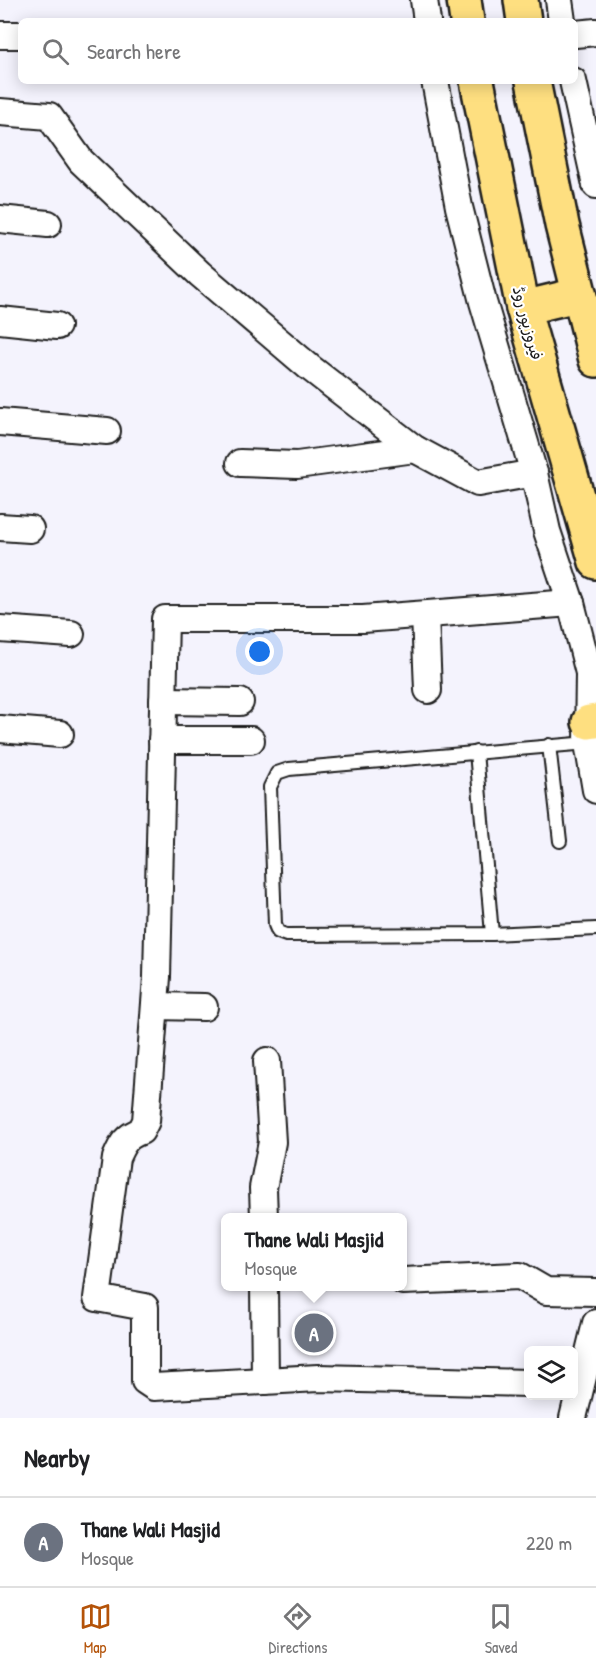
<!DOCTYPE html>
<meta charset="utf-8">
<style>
body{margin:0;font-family:"Patrick Hand","Playpen Sans Arabic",sans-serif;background:#f6f6f6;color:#202124}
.controls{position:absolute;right:18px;bottom:18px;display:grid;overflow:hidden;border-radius:9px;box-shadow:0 3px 15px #0003}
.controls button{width:54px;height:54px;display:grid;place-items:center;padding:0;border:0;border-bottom:2px solid #e0e0e0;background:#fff;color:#202124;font:30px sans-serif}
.you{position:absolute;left:260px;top:652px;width:21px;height:21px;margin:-15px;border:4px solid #fff;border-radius:50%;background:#1a73e8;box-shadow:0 0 0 9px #1a73e833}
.badge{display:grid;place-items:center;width:39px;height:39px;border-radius:50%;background:#b45309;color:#fff;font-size:20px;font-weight:700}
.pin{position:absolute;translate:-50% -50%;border:3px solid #fff;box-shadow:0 2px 6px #0006}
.popup{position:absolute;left:221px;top:1213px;width:186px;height:78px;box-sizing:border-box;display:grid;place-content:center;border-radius:9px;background:#fff;filter:drop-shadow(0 2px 4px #0005);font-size:20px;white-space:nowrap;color:#757577}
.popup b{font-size:22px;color:#202124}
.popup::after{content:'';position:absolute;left:50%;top:100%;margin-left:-12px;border:12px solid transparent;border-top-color:#fff}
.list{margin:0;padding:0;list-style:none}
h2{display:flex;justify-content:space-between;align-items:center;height:78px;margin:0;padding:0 24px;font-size:26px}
h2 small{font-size:20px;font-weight:400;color:#757577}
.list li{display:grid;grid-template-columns:39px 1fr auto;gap:18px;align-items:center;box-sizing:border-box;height:90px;padding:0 24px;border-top:2px solid #e0e0e0}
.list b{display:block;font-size:22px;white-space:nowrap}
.list p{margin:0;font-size:20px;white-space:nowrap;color:#757577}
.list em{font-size:20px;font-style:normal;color:#757577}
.icon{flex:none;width:33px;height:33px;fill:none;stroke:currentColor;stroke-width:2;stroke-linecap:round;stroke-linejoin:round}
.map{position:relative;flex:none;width:596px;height:1418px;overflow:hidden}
.search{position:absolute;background:#fff;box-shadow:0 3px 15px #0003;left:18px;right:18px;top:18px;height:66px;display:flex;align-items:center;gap:15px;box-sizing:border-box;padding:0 21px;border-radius:9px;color:#757577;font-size:22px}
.sheet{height:168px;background:#fff}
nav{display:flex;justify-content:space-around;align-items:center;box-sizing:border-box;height:84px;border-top:2px solid #e0e0e0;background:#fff;font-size:16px;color:#757577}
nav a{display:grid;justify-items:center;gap:3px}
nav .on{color:#b45309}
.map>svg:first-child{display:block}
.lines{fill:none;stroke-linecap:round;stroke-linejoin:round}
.lane-casing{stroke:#1c1c1c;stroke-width:16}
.street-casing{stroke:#1c1c1c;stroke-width:30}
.highway-casing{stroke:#1c1c1c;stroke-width:38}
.lane{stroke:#fff;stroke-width:12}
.street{stroke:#fff;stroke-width:26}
.highway{stroke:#fedf80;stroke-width:33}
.labels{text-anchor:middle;stroke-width:4.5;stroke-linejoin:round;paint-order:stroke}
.street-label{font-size:16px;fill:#1c1c1c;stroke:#fff}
</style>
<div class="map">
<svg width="596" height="1418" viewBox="0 0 596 1418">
<rect width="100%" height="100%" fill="#f4f3fd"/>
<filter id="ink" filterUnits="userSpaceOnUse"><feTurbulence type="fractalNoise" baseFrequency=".0167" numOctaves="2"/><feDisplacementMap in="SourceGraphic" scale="12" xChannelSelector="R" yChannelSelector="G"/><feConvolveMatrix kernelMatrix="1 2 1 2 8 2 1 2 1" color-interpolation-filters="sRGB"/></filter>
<g filter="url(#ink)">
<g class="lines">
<defs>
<g id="lane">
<polyline points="588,743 289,769 277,773 270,787 275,925 278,932 286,935 492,934 596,929"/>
<polyline points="549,745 560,841"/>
<polyline points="476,752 492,934"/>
</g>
<g id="street">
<polyline points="424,0 427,21"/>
<polyline points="559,0 562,21"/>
<polyline points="575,34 596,32"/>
<polyline points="0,35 21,35"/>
<polyline points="435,81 459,207 483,302 534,473 547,531 571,603 589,673 588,743 596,790"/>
<polyline points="573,81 596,185"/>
<polyline points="0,112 49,116 81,161 200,274 309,367 415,449 478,483 534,473"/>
<polyline points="0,219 48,224"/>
<polyline points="0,320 57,326"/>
<polyline points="0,422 107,431"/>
<polyline points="240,463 297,465 415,449"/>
<polyline points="0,527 30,529"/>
<polyline points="425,615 428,690"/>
<polyline points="0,629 71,634"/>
<polyline points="163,701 240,702"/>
<polyline points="0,729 60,734"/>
<polyline points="162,740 251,740"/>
<polyline points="155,1006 204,1007"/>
<polyline points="264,1218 263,1188 272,1142 267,1061"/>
<polyline points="403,1281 520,1276 546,1291 596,1292"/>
<polyline points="264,1286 265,1381"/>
<path d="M528,1383L318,1378L154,1387L145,1381V1307L97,1298L116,1158C122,1144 126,1136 141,1131L146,1121L157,977L165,619H363L571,603"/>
<polyline points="573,1418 596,1323"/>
</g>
<g id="highway">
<polyline points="464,0 467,21"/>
<polyline points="521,0 524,21"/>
<polyline points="477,81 523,308 596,562"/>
<polyline points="533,81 562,225 596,360"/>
<polyline points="523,308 577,295"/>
<polyline points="589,722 596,721"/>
</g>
</defs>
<use href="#lane" class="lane-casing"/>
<use href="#street" class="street-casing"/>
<use href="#highway" class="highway-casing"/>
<use href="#lane" class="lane"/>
<use href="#street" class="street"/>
<use href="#highway" class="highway"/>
</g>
</g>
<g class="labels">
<g class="street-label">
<text transform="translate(528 323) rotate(75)" y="6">فیروزپور روڈ</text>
</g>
</g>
</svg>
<div class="controls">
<button><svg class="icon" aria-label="layers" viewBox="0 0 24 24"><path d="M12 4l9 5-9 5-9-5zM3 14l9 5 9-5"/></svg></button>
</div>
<div class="you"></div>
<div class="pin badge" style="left:314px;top:1333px;background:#6b7280">A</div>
<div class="popup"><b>Thane Wali Masjid</b>Mosque</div>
<div class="search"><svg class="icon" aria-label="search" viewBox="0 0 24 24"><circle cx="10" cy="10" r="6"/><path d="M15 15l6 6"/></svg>Search here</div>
</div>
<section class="sheet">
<h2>Nearby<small></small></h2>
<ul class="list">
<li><span class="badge" style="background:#6b7280">A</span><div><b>Thane Wali Masjid</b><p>Mosque</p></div><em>220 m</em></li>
</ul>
</section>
<nav>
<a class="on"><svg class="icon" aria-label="map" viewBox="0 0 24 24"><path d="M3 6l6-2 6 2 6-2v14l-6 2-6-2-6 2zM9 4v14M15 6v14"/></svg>Map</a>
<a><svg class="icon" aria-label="directions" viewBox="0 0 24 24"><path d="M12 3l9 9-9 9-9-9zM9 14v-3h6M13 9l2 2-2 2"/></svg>Directions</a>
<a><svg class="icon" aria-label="saved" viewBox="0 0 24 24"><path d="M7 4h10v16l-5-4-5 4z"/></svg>Saved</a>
</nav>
